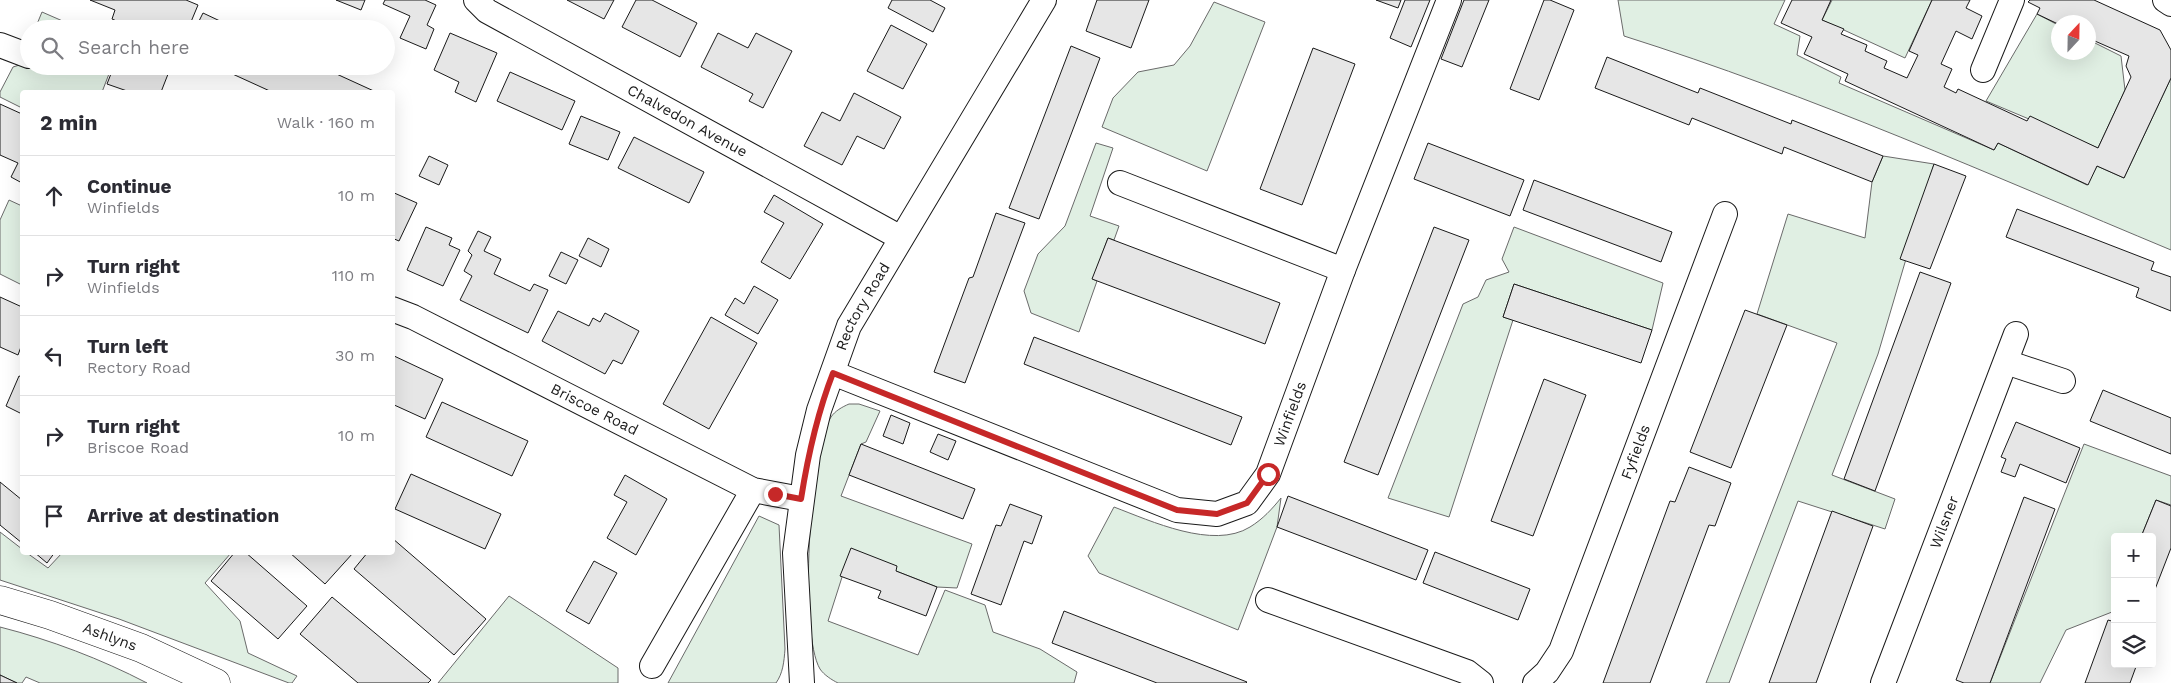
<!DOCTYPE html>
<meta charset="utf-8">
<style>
body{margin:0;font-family:"Work Sans",sans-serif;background:#f7f7f7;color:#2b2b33}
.controls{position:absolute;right:15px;bottom:15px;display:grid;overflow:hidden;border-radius:5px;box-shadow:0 5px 20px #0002}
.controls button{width:45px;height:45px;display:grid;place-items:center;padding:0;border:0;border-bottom:1px solid #e1e1e2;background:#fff;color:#2b2b33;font:25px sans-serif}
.compass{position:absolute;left:2051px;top:15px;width:45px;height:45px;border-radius:50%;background:#fff;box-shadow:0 5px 20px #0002;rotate:22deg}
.stop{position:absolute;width:15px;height:15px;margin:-11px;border:4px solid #c62828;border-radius:50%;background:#fff}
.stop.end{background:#c62828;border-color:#fff;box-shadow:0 1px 5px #0008}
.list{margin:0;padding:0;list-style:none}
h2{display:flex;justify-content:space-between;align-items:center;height:65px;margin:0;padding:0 20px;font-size:21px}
h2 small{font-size:16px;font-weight:400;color:#7c7c81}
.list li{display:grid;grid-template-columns:32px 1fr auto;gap:15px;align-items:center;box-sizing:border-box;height:80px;padding:0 20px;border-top:1px solid #e1e1e2}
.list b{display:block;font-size:19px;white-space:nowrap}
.list p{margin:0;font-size:16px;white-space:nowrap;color:#7c7c81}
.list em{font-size:16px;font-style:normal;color:#7c7c81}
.icon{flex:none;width:28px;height:28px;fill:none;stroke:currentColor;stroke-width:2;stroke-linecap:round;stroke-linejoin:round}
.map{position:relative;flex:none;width:2171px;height:683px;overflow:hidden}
.search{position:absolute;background:#fff;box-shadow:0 5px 20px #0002;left:20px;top:20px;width:375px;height:55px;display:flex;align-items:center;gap:12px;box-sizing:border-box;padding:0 18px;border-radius:28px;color:#7c7c81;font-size:19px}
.panel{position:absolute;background:#fff;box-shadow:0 5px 20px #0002;left:20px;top:90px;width:375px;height:465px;border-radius:5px}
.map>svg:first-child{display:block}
.green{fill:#e0efe3;stroke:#6a6a6a}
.building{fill:#e6e6e6;stroke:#1a1a1a}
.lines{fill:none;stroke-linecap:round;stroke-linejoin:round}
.minor-casing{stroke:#1a1a1a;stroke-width:26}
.tertiary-casing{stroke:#1a1a1a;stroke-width:29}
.minor{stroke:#fff;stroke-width:24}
.tertiary{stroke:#fff;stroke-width:28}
.route{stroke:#c62828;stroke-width:6}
.labels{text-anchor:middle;stroke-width:4;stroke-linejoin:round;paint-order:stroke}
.street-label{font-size:15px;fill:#1a1a1a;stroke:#fff}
</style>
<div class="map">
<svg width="2171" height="683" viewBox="0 0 2171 683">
<rect width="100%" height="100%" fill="#fff"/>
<g class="green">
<path d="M1618,0H1785L1774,24L1800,36L1797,55L1841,77L1839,83L1994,150L1998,143L2087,185L2097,166L2124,178L2171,78V250C1991,175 1811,95 1624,36Z"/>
<polygon points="1832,0 1932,0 1905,58 1822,20"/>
<polygon points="1214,2 1265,22 1207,171 1102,127 1113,98 1138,72 1174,65 1190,46"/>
<polygon points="42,12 81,29 35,29"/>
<polygon points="2037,14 2058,25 2058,52 2088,52 2089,40 2121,56 2125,90 2098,148 1986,101"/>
<polygon points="29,62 29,66 112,66 102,92 22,92 22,108 0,97 0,92 13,67"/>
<polygon points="1096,143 1113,148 1090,216 1119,226 1114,240 1108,238 1093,279 1097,281 1079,332 1031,313 1024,291 1038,254 1065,226"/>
<polygon points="1883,156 1934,164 1878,354 1832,475 1895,499 1885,529 1798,501 1729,683 1706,683 1837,343 1757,314 1788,214 1865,238 1872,182"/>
<polygon points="9,200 22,206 22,285 0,274 0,220"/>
<polygon points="1514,227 1663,283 1652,330 1514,284 1503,317 1513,320 1449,517 1388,498 1463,304 1478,297 1486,280 1509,272 1502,259"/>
<path d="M849,404H859L880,411L866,442L861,444L841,496L972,544L957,588L937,587L896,571L851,549L828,621L918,655L945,590L985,605L993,632L1040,649L1077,672L1074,683H838C832,680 824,675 820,669C799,634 809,452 831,417C835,411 842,407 849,404Z"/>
<polygon points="2084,444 2171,476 2171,505 2156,500 2141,537 2115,537 2115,606 2112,612 2066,630 2040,683 1990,683"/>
<path d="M1281,498L1277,527L1238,630L1099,573L1088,556L1114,507C1151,521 1213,550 1250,527C1263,519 1272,509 1281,498Z"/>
<path d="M759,516L779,525L785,649C784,662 783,673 776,683H668Z"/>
<polygon points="0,532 22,549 22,552 27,553 48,568 62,553 231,553 205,583 240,621 248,653 297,676 292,683 289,683 119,619 0,580"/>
<polygon points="509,596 618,668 618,683 438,683"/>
<path d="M0,627C51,640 101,659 147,683H40L26,677L22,683H17L0,675Z"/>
</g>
<g class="building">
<polygon points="90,0 186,0 198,5 188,29 135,29 112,19 115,10"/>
<polygon points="336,0 365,0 361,10"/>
<polygon points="385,0 425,0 436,5 427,25 434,29 426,49 400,38 410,16 383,4"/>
<polygon points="567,0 614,0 604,19"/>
<polygon points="636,0 652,0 697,23 680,57 622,27"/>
<polygon points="892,0 930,0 945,8 933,32 888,8"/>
<polygon points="1097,0 1149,0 1131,48 1086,31"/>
<polygon points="1376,0 1401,0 1398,8"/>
<polygon points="1405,0 1430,0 1411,47 1390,38"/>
<polygon points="1464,0 1489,0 1462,67 1441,59"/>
<polygon points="1544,0 1550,0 1574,10 1539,100 1510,89"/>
<polygon points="1792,0 1831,0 1822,20 1844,29 1841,34 1867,45 1865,51 1887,61 1884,68 1907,78 1918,55 1909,51 1932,0 1970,0 1966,8 1982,16 1972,39 1956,31 1941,64 1952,69 1944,87 1956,93 1958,89 2027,121 2030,116 2098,148 2131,77 2126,66 2129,56 2088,38 2088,22 2058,24 2037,14 2040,8 2028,2 2030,0 2094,0 2160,30 2171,50 2171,78 2124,178 2097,166 2088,185 1998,143 1994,150 1845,81 1848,74 1804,54 1812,37 1781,23"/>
<polygon points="203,13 237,29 195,29"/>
<polygon points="891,25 927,44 903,89 867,71"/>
<polygon points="450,33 497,53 476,102 455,92 459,82 434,70"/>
<polygon points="718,33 748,48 756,33 792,51 763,108 749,101 753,94 701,67"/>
<polygon points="1071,46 1100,58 1039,219 1009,208"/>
<polygon points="1313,48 1355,64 1302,205 1260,189"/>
<polygon points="1607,57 1698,93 1700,88 1791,124 1792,120 1883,156 1872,182 1784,147 1782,154 1692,118 1689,125 1595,88"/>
<polygon points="114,66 163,66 170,69 161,92 130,92 107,84"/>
<polygon points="215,66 319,66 376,92 272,92"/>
<polygon points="510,72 575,101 562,130 497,101"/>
<polygon points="854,93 901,117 884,149 857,136 842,165 804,146 822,112 840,121"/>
<polygon points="0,104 22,114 22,183 11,177 18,163 0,155"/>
<polygon points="581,116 620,132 608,160 569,144"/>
<polygon points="634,137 704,172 689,203 618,168"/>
<polygon points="1428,143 1524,180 1510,216 1414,179"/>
<polygon points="429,156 448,165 439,185 419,176"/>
<polygon points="1934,164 1966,176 1930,269 1900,259"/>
<polygon points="1534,180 1672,232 1661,262 1523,210"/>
<polygon points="392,192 417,203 399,241 392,238"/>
<polygon points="774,195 823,224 790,279 761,262 784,223 764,212"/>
<polygon points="2017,209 2154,262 2151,270 2171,277 2171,311 2136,297 2139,288 2006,237"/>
<polygon points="996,213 1025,223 965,383 934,372 969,278 973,277"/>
<polygon points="426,227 452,238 449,245 460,250 443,286 407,270"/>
<polygon points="1434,227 1469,240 1378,475 1344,462"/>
<polygon points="478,231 491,237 484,251 501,259 494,274 530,291 534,284 548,290 528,333 460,300 472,276 464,271 472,255 468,251"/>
<polygon points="588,238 609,249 601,267 579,256"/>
<polygon points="1108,238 1280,303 1265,344 1092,279"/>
<polygon points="561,252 578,260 566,284 549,276"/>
<polygon points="1920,272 1951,283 1875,491 1844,479"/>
<polygon points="1514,284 1652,330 1641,363 1503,317"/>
<polygon points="754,286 778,300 758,334 725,315 735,298 744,304"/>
<polygon points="0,297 22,307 22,344 18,355 0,347"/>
<polygon points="1745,310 1787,325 1731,468 1690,452"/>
<polygon points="558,311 589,326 593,318 600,322 605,313 639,331 622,364 613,360 605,374 542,341"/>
<polygon points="711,317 757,343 709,429 663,404"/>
<polygon points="1034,337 1242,417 1231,445 1024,364"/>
<polygon points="392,355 443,379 425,419 392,404"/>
<polygon points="19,376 22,377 22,414 6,406"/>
<polygon points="1544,379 1586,395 1533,536 1491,521"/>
<polygon points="2103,390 2171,418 2171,454 2090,421"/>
<polygon points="442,402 528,441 512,476 426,437"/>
<polygon points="891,415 910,423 903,444 883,436"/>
<polygon points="2016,422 2080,448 2066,483 2020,464 2015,477 2001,472 2006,459 2001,457"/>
<polygon points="938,434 956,441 948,460 930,452"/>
<polygon points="861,444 975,489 963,519 849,475"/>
<polygon points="1689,467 1731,483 1715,526 1709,525 1650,683 1603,683 1670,501 1675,502"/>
<polygon points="411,474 501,514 485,549 395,509"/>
<polygon points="625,475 667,499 636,555 607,538 627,502 614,495"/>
<polygon points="0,482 22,500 22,543 0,525"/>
<polygon points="1288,496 1428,550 1416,580 1277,527"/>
<polygon points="2024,497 2055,509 1990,683 1964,683 1956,680"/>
<polygon points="2156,500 2171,506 2171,548 2152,597 2152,537 2141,537"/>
<polygon points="1010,504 1042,516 1032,544 1024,541 1001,605 971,594 996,525 1001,526"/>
<polygon points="1832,511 1873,526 1816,683 1769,683"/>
<polygon points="392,538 486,619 454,655 354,569 368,552 392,552"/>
<polygon points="851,548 897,566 896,571 937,587 926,616 878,598 881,591 840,576"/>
<polygon points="34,552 55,552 47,563"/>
<polygon points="235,552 245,552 307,606 278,639 211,581"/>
<polygon points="289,552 352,552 353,553 325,584"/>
<polygon points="1435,552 1530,589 1518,620 1423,583"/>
<polygon points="594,561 617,573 589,624 566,611"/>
<polygon points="332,597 431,680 428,683 358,683 300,634"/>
<polygon points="1064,611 1247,682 1246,683 1157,683 1052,643"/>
<polygon points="2108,620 2115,622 2115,664 2137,664 2130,683 2085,683"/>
<polygon points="0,675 17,683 0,683"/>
</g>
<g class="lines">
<defs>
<g id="minor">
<path id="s1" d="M476,0L487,11L901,238"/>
<polyline points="2165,0 2171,4"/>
<polyline points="0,45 29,56"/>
<polyline points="1983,70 2012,0"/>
<polyline points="1120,183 1343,270"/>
<path id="s2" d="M392,309L413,317L753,490L801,499"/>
<polyline points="2006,362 2063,381"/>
<path id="s3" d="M833,373L1177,510L1217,514L1247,503L1268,474L1343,270L1449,0"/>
<polyline points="1268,600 1467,672 1481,683"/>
<polyline points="652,666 753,490"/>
<path id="s4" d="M802,683L795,553L808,455L819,410L849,326L1044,0"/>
<path id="s5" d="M1535,683L1547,672L1561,651L1725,214"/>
<path id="s6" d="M1883,683L2016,334"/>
</g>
<g id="tertiary">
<path id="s7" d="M0,600L50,615L141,648L216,683"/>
</g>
</defs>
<use href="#minor" class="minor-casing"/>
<use href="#tertiary" class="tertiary-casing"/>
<use href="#minor" class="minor"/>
<use href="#tertiary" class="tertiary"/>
</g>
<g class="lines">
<path class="route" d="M775,494L801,499C808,455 817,414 833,373L1177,510L1217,514L1247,503L1268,474"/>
</g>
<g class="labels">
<g class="street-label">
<text dy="5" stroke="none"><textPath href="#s1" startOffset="244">Chalvedon Avenue</textPath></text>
<text dy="5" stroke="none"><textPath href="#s4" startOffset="388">Rectory Road</textPath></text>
<text dy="5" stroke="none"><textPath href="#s2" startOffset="226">Briscoe Road</textPath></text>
<text dy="5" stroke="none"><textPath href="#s3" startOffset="542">Winfields</textPath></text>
<text dy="5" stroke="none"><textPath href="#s5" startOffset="254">Fyfields</textPath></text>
<text dy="5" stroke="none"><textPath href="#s6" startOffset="172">Wilsner</textPath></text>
<text dy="5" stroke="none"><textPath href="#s7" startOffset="116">Ashlyns</textPath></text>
</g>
</g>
</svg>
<div class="controls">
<button>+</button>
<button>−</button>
<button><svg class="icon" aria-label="layers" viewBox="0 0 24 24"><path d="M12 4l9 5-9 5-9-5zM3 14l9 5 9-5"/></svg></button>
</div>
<svg class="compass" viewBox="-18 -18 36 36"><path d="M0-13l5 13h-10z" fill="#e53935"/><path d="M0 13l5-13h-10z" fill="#7c7c81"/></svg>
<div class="stop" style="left:1268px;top:474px"></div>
<div class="stop end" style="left:775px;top:494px"></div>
<div class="search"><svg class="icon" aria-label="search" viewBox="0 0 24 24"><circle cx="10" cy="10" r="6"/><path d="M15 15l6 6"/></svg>Search here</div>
<section class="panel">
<h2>2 min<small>Walk · 160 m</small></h2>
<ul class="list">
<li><svg class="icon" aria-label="ahead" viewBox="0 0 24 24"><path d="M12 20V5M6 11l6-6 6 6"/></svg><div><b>Continue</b><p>Winfields</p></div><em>10 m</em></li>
<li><svg class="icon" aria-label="right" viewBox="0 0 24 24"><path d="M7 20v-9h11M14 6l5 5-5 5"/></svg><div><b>Turn right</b><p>Winfields</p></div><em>110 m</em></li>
<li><svg class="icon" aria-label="left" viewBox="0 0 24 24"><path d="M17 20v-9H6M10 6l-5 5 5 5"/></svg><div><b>Turn left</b><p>Rectory Road</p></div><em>30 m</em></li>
<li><svg class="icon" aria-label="right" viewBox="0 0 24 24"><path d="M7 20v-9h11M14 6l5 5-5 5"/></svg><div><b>Turn right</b><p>Briscoe Road</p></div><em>10 m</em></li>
<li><svg class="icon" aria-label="arrive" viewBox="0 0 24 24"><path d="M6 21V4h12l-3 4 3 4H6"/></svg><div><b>Arrive at destination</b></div></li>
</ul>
</section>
</div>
